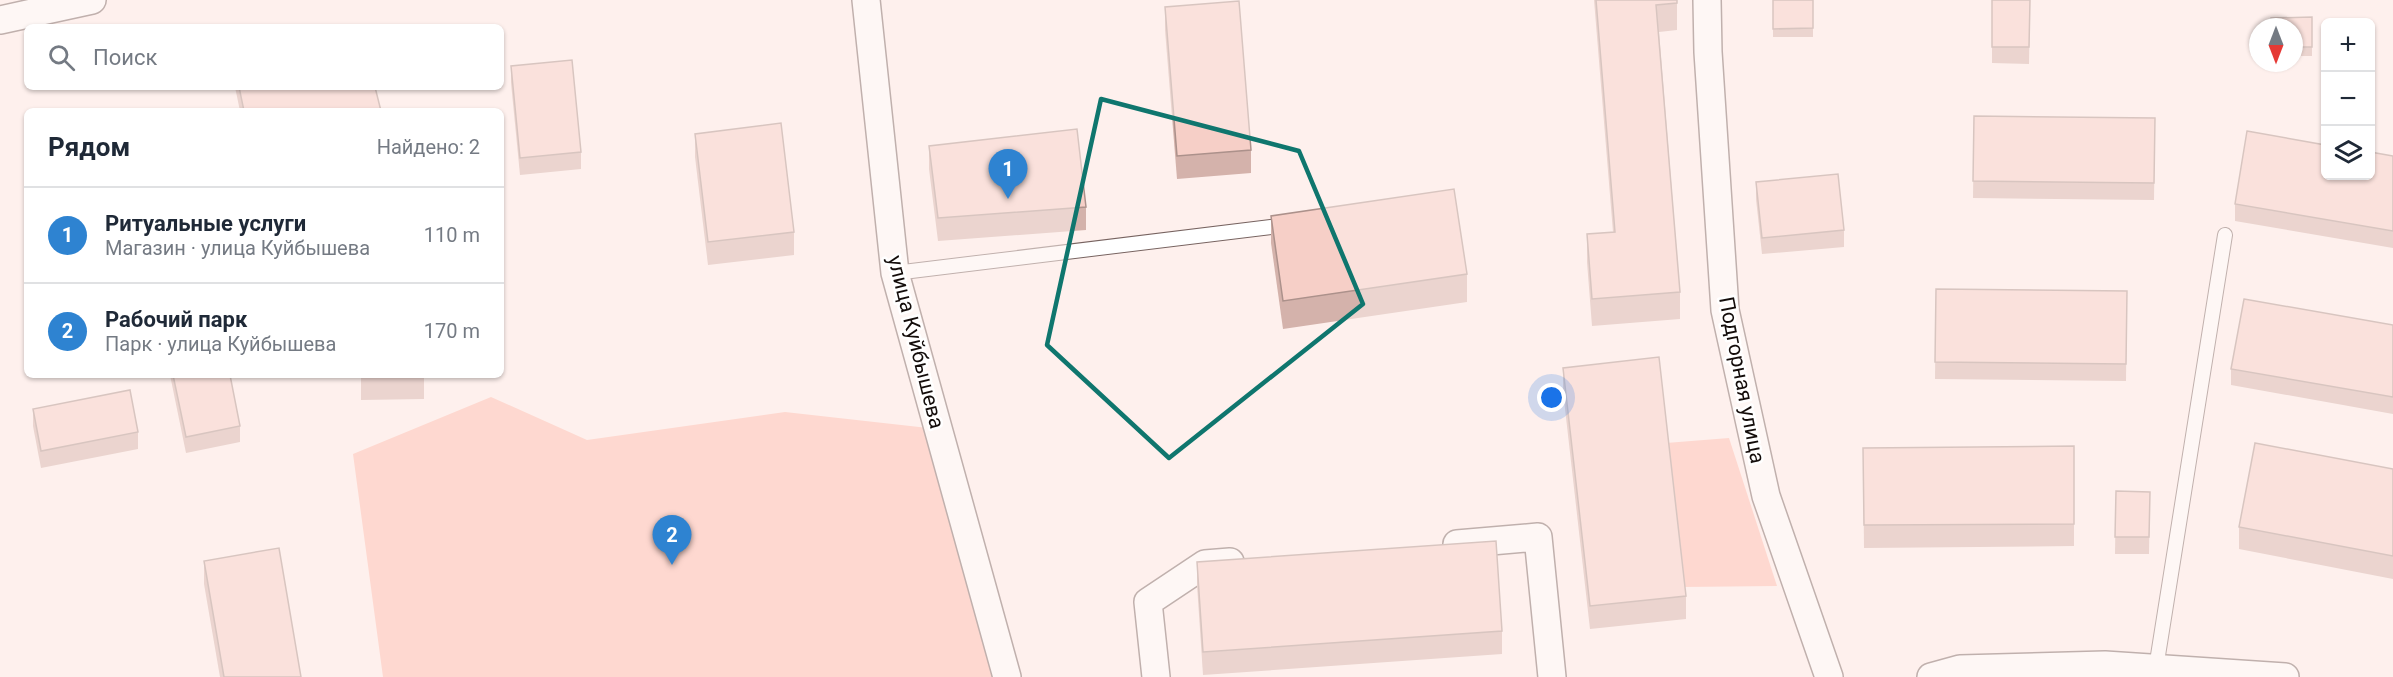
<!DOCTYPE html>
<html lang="ru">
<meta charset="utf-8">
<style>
body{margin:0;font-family:Roboto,sans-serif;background:#f2f2f3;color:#1f2937}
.controls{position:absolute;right:18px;top:18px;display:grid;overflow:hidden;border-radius:9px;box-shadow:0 2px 4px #0004}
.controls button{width:54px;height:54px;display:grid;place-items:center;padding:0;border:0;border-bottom:2px solid #e0e1e3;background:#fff;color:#1f2937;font:30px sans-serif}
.compass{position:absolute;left:2249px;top:18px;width:54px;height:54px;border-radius:50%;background:#fff;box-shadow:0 2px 4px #0004;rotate:180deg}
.you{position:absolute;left:1552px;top:398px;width:21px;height:21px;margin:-15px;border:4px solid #fff;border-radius:50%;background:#1a73e8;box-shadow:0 0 0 9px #1a73e833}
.badge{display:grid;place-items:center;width:39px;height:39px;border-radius:50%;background:#2e83d1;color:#fff;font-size:20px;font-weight:700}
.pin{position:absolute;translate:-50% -50px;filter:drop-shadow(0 2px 3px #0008)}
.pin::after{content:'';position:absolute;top:32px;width:21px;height:18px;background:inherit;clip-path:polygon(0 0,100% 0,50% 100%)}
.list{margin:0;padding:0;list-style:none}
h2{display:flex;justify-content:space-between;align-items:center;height:78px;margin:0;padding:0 24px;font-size:26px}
h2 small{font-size:20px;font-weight:400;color:#747a83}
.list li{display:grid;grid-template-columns:39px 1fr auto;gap:18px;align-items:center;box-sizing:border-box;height:96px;padding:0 24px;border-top:2px solid #e0e1e3}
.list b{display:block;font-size:22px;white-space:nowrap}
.list p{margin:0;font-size:20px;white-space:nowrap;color:#747a83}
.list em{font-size:20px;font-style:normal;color:#747a83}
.icon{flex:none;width:33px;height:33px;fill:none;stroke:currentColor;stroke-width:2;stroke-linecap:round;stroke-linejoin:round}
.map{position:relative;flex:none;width:2393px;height:677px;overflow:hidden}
.search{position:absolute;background:#fff;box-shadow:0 2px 4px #0004;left:24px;top:24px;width:480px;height:66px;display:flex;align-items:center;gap:15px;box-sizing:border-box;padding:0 21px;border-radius:9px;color:#747a83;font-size:22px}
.panel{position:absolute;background:#fff;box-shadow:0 2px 4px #0004;left:24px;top:108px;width:480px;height:270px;border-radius:9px}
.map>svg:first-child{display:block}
.green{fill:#febbad}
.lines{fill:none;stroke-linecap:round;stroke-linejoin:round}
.service-casing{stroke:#776360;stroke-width:16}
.minor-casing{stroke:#776360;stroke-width:30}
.service{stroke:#fff;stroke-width:14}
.minor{stroke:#fff;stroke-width:27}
.wall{fill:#d4b2ab}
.building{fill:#f6cfc7;stroke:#ac918b;stroke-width:1.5}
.marked{fill:none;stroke:#0f766e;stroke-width:4.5;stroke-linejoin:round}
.labels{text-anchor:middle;stroke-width:5;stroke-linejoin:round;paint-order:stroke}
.street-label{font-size:21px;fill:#130c0a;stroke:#fff}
</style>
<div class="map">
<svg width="2393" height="677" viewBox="0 0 2393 677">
<rect width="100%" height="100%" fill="#fef0ed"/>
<g class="green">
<polygon points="491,397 587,440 785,412 937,429 1007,677 383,677 353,454"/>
<polygon points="1729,438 1777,586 1683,587 1666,443"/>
</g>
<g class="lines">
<defs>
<g id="service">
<polyline points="895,273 1287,225"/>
<polyline points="2156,668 2225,235"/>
</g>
<g id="minor">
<polyline points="866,0 895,273 1007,677"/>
<polyline points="1707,0 1708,52 1725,310 1766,496 1829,677"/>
<polyline points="0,20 92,0"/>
<polyline points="1457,544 1538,537 1552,677"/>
<polyline points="1156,677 1148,602 1205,564 1230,562"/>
<polyline points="1931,677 1960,669 2105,665 2285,677"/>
</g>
</defs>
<use href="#service" class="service-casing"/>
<use href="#minor" class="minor-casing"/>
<use href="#service" class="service"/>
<use href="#minor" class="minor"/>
</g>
<g class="wall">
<polygon points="1594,0 1677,0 1677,30 1659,32 1680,292 1680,319 1592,326 1587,262 1587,234 1613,232"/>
<rect x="1773" y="0" width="40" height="37"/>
<polygon points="1992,0 2030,0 2029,64 1992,63"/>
<polygon points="1165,7 1251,150 1251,173 1177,179 1165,30"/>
<polygon points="2312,17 2312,56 2294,56 2294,27"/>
<polygon points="511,66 581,152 581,169 520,175 511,83"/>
<polygon points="235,87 375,87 381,111 240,111"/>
<polygon points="1974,116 2155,118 2154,200 1973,198"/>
<polygon points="695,134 794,232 794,255 708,265 695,157"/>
<polygon points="929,146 1086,207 1086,230 938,241 929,169"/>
<polygon points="2393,156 2393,248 2235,221 2235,204"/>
<polygon points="1756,182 1844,230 1844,247 1762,254 1756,199"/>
<polygon points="1271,216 1467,274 1467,302 1283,329 1271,243"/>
<polygon points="1936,289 2127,291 2126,381 1935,379"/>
<polygon points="2393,325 2393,414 2231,385 2231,369"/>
<polygon points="1563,368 1686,596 1686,619 1590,629 1563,391"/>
<polygon points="170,375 230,375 240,426 240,442 186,453"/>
<polygon points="361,375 424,375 424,399 361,400"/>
<polygon points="33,409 138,432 138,449 41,468 33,426"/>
<polygon points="2074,446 2074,546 1864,548 1863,448"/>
<polygon points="2393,469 2393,579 2239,549 2239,527"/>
<polygon points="2116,491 2150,492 2149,554 2115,554"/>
<polygon points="204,561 301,677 220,677 204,584"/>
<polygon points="1197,562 1502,631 1502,654 1203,675 1197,585"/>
</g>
<g class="building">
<polygon points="1596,0 1677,0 1677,3 1656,5 1680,292 1592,299 1587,234 1615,232"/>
<polygon points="1773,0 1813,0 1813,28 1773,29"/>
<polygon points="1992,0 2030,0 2029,47 1992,47"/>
<polygon points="1239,1 1251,150 1177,156 1165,7"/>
<polygon points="2312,17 2312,47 2294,47 2294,27 2271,27 2271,18"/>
<polygon points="572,60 581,152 520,158 511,66"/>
<polygon points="239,87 375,87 381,111 244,111"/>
<polygon points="1974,116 2155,118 2154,183 1973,181"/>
<polygon points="781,123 794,232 708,242 695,134"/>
<polygon points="1077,129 1086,207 938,218 929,146"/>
<polygon points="2247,131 2325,145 2325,176 2370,176 2370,152 2393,156 2393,231 2235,204"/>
<polygon points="1838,174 1844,230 1762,238 1756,182"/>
<polygon points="1454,189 1467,274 1283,301 1271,216"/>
<polygon points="1936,289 2127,291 2126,364 1935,362"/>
<polygon points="2244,299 2393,325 2393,397 2231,369"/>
<polygon points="1659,357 1686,596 1590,606 1563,368"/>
<polygon points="173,375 230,375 240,426 186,437"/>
<rect x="361" y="375" width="63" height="2"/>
<polygon points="130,390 138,432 41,451 33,409"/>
<polygon points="2255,443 2393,469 2393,556 2239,527"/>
<polygon points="2074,446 2074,524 1864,525 1863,448"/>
<polygon points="2116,491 2150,492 2149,537 2115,537"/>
<polygon points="1496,541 1502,631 1203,652 1197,562"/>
<polygon points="279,548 301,677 224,677 204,561"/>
</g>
<path d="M0 0H2393V677H0ZM1101,99L1299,151L1363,304L1169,458L1047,345Z" fill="#fef0ed" fill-opacity=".55" fill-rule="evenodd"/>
<path class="marked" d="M1101,99L1299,151L1363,304L1169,458L1047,345Z"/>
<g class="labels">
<g class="street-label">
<text transform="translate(916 342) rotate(76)" y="7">улица Куйбышева</text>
<text transform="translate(1742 380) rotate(79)" y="7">Подгорная улица</text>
</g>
</g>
</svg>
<div class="controls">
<button>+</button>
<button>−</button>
<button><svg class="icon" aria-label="layers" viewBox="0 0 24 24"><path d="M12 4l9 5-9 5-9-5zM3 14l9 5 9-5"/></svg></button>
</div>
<svg class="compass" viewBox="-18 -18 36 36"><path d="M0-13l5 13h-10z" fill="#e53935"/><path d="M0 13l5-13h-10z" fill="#747a83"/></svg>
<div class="you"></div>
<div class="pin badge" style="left:1008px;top:199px">1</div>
<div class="pin badge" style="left:672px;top:565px">2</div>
<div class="search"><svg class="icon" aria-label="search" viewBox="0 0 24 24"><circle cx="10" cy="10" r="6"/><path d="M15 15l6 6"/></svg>Поиск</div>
<section class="panel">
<h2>Рядом<small>Найдено: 2</small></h2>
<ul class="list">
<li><span class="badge">1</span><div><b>Ритуальные услуги</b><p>Магазин · улица Куйбышева</p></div><em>110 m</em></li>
<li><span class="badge">2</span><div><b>Рабочий парк</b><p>Парк · улица Куйбышева</p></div><em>170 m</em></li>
</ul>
</section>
</div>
